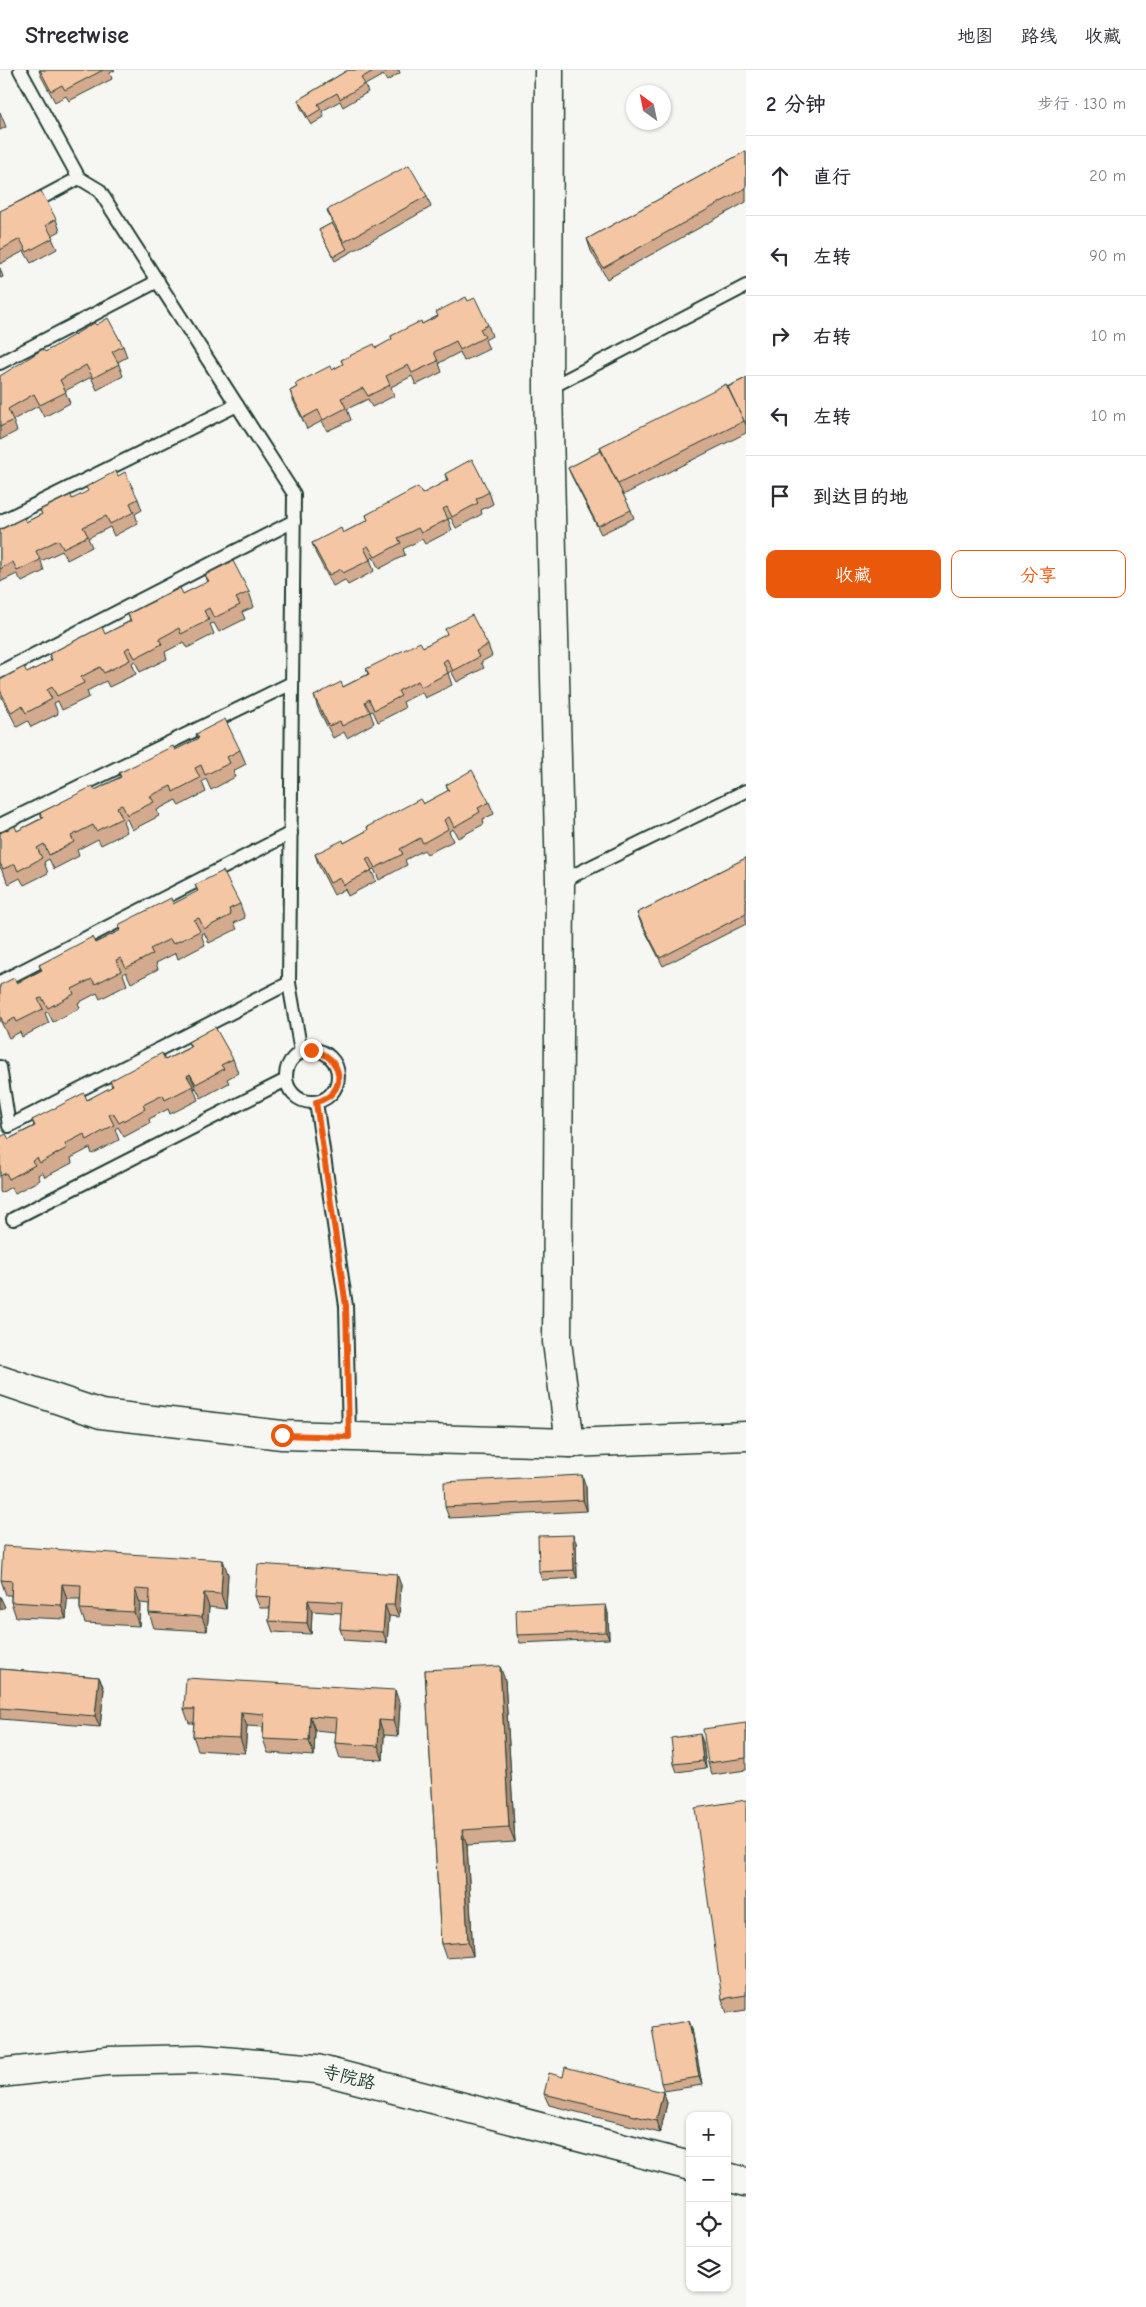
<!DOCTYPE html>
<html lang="zh">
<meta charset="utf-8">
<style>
body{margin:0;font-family:"Comic Neue","LXGW WenKai TC",sans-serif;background:#f7f7f7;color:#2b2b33}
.controls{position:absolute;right:15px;bottom:15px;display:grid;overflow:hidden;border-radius:10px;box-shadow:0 1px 4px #0004}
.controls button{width:45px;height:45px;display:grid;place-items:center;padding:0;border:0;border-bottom:1px solid #e1e1e2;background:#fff;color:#2b2b33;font:25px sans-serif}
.compass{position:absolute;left:626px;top:15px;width:45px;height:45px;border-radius:50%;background:#fff;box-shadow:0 1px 4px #0004;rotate:327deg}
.stop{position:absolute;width:15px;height:15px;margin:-11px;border:4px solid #ea580c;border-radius:50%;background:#fff}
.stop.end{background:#ea580c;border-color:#fff;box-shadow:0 1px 5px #0008}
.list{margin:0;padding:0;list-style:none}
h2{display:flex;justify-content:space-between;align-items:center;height:65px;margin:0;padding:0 20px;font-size:21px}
h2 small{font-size:16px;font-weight:400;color:#7c7c81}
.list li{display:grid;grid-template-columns:32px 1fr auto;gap:15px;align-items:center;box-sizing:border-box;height:80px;padding:0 20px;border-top:1px solid #e1e1e2}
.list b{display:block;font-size:19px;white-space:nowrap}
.list em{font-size:16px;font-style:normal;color:#7c7c81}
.actions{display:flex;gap:10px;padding:15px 20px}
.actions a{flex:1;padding:11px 0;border:1px solid #ea580c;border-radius:10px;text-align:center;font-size:18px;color:#ea580c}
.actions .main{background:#ea580c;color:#fff}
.icon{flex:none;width:28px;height:28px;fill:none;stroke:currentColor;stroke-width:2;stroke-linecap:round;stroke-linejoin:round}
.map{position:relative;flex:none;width:746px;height:2237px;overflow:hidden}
header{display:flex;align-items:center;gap:30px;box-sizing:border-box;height:70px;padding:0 25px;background:#fff;border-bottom:1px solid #e1e1e2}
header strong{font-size:24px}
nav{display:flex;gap:28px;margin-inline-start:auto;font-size:18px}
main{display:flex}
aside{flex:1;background:#fff}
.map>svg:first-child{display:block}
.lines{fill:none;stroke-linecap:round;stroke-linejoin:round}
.service-casing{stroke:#1f3d34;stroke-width:16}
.tertiary-casing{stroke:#1f3d34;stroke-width:31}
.secondary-casing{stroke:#1f3d34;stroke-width:31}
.service{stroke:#f6f6f2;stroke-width:12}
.tertiary{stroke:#f6f6f2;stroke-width:28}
.secondary{stroke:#f6f6f2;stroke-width:28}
.wall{fill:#d3aa8d;stroke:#1f3d34}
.shaded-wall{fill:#ac8b73;stroke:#1f3d34}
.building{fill:#f5c6a4;stroke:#1f3d34}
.route{stroke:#ea580c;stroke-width:6}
.labels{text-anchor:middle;stroke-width:5;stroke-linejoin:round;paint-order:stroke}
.street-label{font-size:18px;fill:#1f3d34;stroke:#f6f6f2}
</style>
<header>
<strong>Streetwise</strong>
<nav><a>地图</a><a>路线</a><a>收藏</a></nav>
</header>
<main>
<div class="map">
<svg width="746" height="2237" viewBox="0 0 746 2237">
<rect width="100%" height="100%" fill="#f6f6f2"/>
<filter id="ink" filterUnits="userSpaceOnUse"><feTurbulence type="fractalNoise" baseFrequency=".02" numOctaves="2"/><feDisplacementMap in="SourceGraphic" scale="10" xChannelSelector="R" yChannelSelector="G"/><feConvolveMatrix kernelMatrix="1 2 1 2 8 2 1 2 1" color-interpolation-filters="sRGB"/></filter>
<g filter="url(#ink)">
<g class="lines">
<defs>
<g id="service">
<polyline points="20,0 79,108 99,120 294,424 289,913 301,982"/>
<polyline points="0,150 79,108"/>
<polyline points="0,293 158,211"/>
<polyline points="548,319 746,216"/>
<polyline points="0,452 237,335"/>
<polyline points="0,602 294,451"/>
<polyline points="0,755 292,613"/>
<polyline points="560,812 746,721"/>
<polyline points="0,912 291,763"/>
<circle cx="312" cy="1006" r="26"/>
<polyline points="0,997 9,1056 289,913"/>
<polyline points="316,1032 346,1236 349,1367"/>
<polyline points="13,1149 286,1010"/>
</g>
<g id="tertiary">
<polyline points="549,0 548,319 560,812 557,1272 570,1373"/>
<polyline points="0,2003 107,1991 200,1989 317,1999 690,2096"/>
<polyline points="727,2107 746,2112"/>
</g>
<polyline id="secondary" points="0,1310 101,1344 282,1365 570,1373 746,1366"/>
</defs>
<use href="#service" class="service-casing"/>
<use href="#tertiary" class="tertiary-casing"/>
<use href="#secondary" class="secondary-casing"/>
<use href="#service" class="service"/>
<use href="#tertiary" class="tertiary"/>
<use href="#secondary" class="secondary"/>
</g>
<g class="wall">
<polygon points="39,0 115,0 110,3 112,9 69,31 66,26 55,32 41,6"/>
<polygon points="348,0 399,0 400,3 387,11 383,5 365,15 368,22 343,37 340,31 322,41 324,47 311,55 301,38 298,30"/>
<polygon points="0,42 6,57 0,60"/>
<polygon points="746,81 746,132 607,209 591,181 587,169"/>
<polygon points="427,126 431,137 335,191 319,160 332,153 327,140"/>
<polygon points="0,141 56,149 60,161 51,166 57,179 31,193 24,181 0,194"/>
<polygon points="0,198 3,207 0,208"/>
<polygon points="468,231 488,255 492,266 485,270 489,279 464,291 460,282 439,293 442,302 416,315 412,306 391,317 394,326 372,337 368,329 347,339 351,350 327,361 322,351 307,359 294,332 290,321 297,317 295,314 332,300 343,294 341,290 376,278 392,270 391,266 422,254"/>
<polygon points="96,255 123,276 127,287 118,292 123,306 97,320 91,307 65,321 70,333 44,347 38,336 13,350 17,361 0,370 0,306"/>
<polygon points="746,308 746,363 623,425 631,440 634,448 601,464 571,405 568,398 601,381 600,377"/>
<polygon points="445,404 489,422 493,434 481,440 482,444 456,458 451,448 448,449 452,460 425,474 422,469 403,479 405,485 379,499 373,487 370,489 374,501 348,515 345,510 333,516 316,484 312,473 343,463 368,450 366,445 422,424 447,411"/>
<polygon points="72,429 138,429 142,440 135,444 138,453 114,466 110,457 88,468 92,477 67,490 62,481 41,491 44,501 22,512 17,504 0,512 0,460 26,452 42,444 40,440"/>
<polygon points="205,505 249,522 254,537 242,542 245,549 219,562 214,553 210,554 214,564 187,578 184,572 165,582 167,589 140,602 135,591 132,593 136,604 109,617 106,611 87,621 89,627 62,640 58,631 54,633 58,644 31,657 28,651 17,657 0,624 0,610 27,603 51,591 49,584 105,564 130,551 128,544 183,524 208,512"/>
<polygon points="445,559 488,575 492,586 481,592 484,598 457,612 451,601 448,603 452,615 425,628 422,622 403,632 405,638 378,652 373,641 370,642 374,653 347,668 344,662 333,668 318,638 314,626 343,617 368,604 366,599 423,577 447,565"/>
<polygon points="196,664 240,680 246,694 233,701 235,707 211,720 206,709 202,712 206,722 179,736 176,730 157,740 159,746 132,760 127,749 123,751 127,762 101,775 98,769 77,780 79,786 54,799 49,789 44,792 48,803 24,815 20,808 9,814 0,797 0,763 17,761 42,748 40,743 95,720 120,707 119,703 175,680 198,669"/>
<polygon points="446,715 489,732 494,744 483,749 484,754 458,768 453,759 449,761 453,771 427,784 424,780 405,790 407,795 379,810 374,799 371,800 376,811 348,826 345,819 334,825 319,796 315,784 344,773 368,760 367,757 423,734 448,721"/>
<polygon points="746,788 746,854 663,896 640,851 637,843"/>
<polygon points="195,815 240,834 245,848 234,853 237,859 209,873 204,862 201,864 205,875 178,889 176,883 156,893 158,899 131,913 126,902 123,904 127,915 100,929 97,923 78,933 80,938 53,952 48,942 45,943 49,953 22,967 20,962 9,968 0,950 0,915 17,913 41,900 39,895 95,873 120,861 118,855 173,834 198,822"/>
<polygon points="188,972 233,989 238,1003 227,1009 229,1013 201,1028 196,1018 194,1019 198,1030 170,1044 168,1039 149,1049 150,1053 124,1067 118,1057 115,1059 119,1070 92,1084 90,1078 71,1088 72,1093 45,1107 42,1102 38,1105 40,1110 15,1123 11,1117 1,1123 0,1121 0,1067 9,1069 34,1056 32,1050 87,1030 112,1017 110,1011 165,990 190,977"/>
<polygon points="586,1417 587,1441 449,1448 445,1437"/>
<polygon points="576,1472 577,1508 542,1510 539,1502"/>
<polygon points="228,1504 226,1539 209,1537 207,1561 154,1558 149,1543 149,1534 140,1533 139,1556 85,1553 80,1539 80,1529 67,1529 66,1549 16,1547 11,1532 11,1525 6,1525 1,1510"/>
<polygon points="401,1515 399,1547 389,1546 387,1573 344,1570 340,1559 341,1543 312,1541 311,1564 273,1562 269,1551 270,1538 260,1538 255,1526"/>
<polygon points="608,1543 609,1569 520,1573 517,1565"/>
<polygon points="0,1599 99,1607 104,1619 100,1657 0,1649"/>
<polygon points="425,1600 505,1610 515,1772 467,1775 473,1886 446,1888 441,1874"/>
<polygon points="400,1635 398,1666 384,1665 383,1690 340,1688 335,1673 336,1662 315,1660 314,1686 268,1683 263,1669 263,1657 247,1656 245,1683 198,1680 193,1666 194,1653 189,1653 184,1639"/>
<polygon points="746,1653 746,1700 712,1705 708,1693"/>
<polygon points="703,1672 706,1698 677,1702 674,1694"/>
<polygon points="746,1730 746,1940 727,1943 722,1929"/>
<polygon points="689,1951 692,1959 702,2015 664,2021 661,2013"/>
<polygon points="563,2007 663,2022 667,2033 660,2063 549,2035 544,2024"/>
</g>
<g class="shaded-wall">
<polygon points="190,1004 196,1018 194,1019 187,1006"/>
<polygon points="582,1405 586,1417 587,1441 583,1430"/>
<polygon points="573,1465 576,1472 577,1508 574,1500"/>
<polygon points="223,1490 228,1504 226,1539 221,1524"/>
<polygon points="397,1504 401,1515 399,1547 394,1535"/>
<polygon points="62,1514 67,1529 66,1549 61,1535"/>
<polygon points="135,1519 140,1533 139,1556 134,1542"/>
<polygon points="204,1523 209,1537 207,1561 202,1547"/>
<polygon points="0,1526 5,1537 0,1540"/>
<polygon points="308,1530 312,1541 311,1564 307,1553"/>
<polygon points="385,1535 389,1546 387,1573 383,1562"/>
<polygon points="606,1535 608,1543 609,1569 606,1562"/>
<polygon points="500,1596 505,1610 515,1772 509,1757"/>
<polygon points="99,1607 104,1619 100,1657 95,1646"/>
<polygon points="395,1620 400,1635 398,1666 393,1651"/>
<polygon points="241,1642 247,1656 245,1683 240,1668"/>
<polygon points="310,1646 315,1660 314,1686 309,1671"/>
<polygon points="379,1650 384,1665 383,1690 378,1676"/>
<polygon points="700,1664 703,1672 706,1698 703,1691"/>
<polygon points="462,1760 467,1775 473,1886 468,1872"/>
<polygon points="689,1951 692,1959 702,2015 699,2007"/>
<polygon points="663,2022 667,2033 660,2063 656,2051"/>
</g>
<g class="building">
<polygon points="40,0 103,0 65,20 62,15 51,21"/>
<polygon points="348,0 375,0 361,8 365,14 340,29 337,23 318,34 321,39 308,47 298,30"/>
<polygon points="382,0 389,0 384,3"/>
<polygon points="746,81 746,118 603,198 587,169"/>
<polygon points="409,95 427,126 344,172 327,140"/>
<polygon points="41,121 56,149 46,155 53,168 27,182 20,169 0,180 0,141"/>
<polygon points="332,153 347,179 333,187 319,160"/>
<polygon points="466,227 468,231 475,228 488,255 480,259 485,267 460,280 456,271 434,282 438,291 412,303 408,295 386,306 390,315 368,326 363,318 341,328 346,338 323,350 318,340 303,348 290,321 297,317 295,314 330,296 332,300 343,294 341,290 374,274 376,278 392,269 391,266 421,251 422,254 438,246 436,242"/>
<polygon points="108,248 123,276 112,282 119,294 93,308 86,295 60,310 66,322 40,335 34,324 8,339 13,350 0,357 0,306 43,279 45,282 94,253 96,255"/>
<polygon points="746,308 746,355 728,317"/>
<polygon points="726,314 744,351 618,414 600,377"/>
<polygon points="601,381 631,440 598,456 568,398"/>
<polygon points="472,389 489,422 476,429 478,433 452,447 447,437 443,439 448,449 421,463 418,458 398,468 401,473 375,487 368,476 364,478 370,490 343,503 341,499 329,505 312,473 341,458 343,463 368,450 366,445 418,417 422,424 448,410 445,404"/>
<polygon points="116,401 118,406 125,402 138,429 130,433 134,442 110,454 106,446 83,457 88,466 63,478 58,470 36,481 40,490 17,501 13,492 0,499 0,460 24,448 26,452 42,444 40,440 71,425 72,429 88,421 86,417"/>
<polygon points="233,491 249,522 236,528 240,535 214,548 209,538 204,541 209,550 181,564 179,558 159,569 162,574 135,588 129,577 125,580 130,590 104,603 100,597 81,607 84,613 57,626 52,617 47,620 52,629 26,643 22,636 11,642 0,620 0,610 24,597 27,603 52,590 49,584 102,557 105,564 131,551 128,544 180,518 183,524 209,511 205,505"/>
<polygon points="472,545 488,575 476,581 479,587 453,601 447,589 443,592 448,603 421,617 418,611 398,621 401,626 374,640 369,629 365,632 370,642 342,656 340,651 329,656 314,626 341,612 343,617 369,604 366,599 420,572 423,577 447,564 445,559"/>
<polygon points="225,649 240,680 227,687 230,693 205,705 201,695 195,698 200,708 173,722 171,716 150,726 154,732 127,745 122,735 117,737 122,748 96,761 93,755 71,766 74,772 49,785 44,774 37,778 42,788 18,801 15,794 3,799 0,793 0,763 15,756 17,761 43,748 40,743 93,716 95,720 121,707 119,703 173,676 175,680 199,668 196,664"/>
<polygon points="472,700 489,732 478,738 480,742 454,757 449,747 444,750 448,759 423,773 420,768 400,779 403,784 375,798 369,787 366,789 372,800 344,815 340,808 330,813 315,784 343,770 344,773 368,760 367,757 420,729 423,734 449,720 446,715"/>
<polygon points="746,788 746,844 660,888 637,843"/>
<polygon points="223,801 240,834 229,839 231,845 204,859 199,848 194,850 200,861 173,874 170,869 150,879 153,884 126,898 121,888 116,890 121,901 95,914 92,909 72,919 74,924 48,938 42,928 38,929 43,939 17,952 15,948 4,954 0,946 0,915 14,908 17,913 42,900 39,895 92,867 95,873 121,860 118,855 171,828 173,834 198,821 195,815"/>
<polygon points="215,957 233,989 221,995 224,999 196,1014 190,1004 187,1006 193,1016 165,1030 163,1025 143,1035 145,1039 119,1053 113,1043 109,1045 114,1055 87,1070 84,1064 65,1074 67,1078 40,1093 37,1088 32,1091 35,1095 9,1109 6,1103 0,1106 0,1067 6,1064 9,1069 35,1056 32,1050 84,1023 87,1030 113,1016 110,1011 162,983 165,990 191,977 188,972"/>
<polygon points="582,1405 583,1430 445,1437 444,1412"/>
<polygon points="573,1465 574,1500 539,1502 538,1466"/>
<polygon points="3,1476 223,1490 221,1524 204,1523 202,1547 149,1543 150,1520 135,1519 134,1542 80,1539 81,1515 62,1514 61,1535 11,1532 12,1511 1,1510"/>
<polygon points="258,1494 397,1504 394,1535 385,1535 383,1562 340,1559 342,1532 308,1530 307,1553 269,1551 271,1527 255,1526"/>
<polygon points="606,1535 606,1562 517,1565 516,1539"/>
<polygon points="500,1596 509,1757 462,1760 468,1872 441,1874 425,1600"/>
<polygon points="0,1599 99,1607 95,1646 0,1638"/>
<polygon points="186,1608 395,1620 393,1651 379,1650 378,1676 335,1673 337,1648 310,1646 309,1671 263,1669 264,1644 241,1642 240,1668 193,1666 195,1639 184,1639"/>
<polygon points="746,1653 746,1688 708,1693 703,1659"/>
<polygon points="700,1664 703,1691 674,1694 671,1668"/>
<polygon points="746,1730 746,1925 722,1929 695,1738"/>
<polygon points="689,1951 699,2007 661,2013 652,1957"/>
<polygon points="565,1997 663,2022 656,2051 544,2024 549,2003 563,2007"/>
</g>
</g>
<g class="lines" filter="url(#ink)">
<path class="route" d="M282,1365L349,1367L346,1236L316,1032C349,1024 344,985 311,980"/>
</g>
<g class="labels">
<g class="street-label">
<text transform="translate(349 2007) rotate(14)" y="6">寺院路</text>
</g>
</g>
</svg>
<div class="controls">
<button>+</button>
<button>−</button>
<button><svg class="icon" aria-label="locate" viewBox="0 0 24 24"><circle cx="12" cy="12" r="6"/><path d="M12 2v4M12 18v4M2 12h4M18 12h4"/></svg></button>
<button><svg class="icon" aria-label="layers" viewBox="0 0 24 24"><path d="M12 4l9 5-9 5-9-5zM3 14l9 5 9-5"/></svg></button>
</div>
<svg class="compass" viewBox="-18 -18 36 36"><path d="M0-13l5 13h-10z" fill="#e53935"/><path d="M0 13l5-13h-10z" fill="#7c7c81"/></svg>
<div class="stop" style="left:282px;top:1365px"></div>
<div class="stop end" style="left:311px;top:980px"></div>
</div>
<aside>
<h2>2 分钟<small>步行 · 130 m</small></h2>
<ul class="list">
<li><svg class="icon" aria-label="ahead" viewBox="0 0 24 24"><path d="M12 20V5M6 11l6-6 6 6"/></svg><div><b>直行</b></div><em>20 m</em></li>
<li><svg class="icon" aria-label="left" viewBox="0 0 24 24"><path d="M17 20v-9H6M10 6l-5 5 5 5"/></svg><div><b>左转</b></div><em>90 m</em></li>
<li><svg class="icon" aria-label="right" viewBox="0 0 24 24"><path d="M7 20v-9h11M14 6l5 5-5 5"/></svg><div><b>右转</b></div><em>10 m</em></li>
<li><svg class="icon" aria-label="left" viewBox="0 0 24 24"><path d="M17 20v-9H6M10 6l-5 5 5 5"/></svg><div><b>左转</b></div><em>10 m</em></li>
<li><svg class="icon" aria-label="arrive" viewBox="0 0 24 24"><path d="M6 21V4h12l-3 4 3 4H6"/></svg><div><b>到达目的地</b></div></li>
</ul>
<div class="actions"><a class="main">收藏</a><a>分享</a></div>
</aside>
</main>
